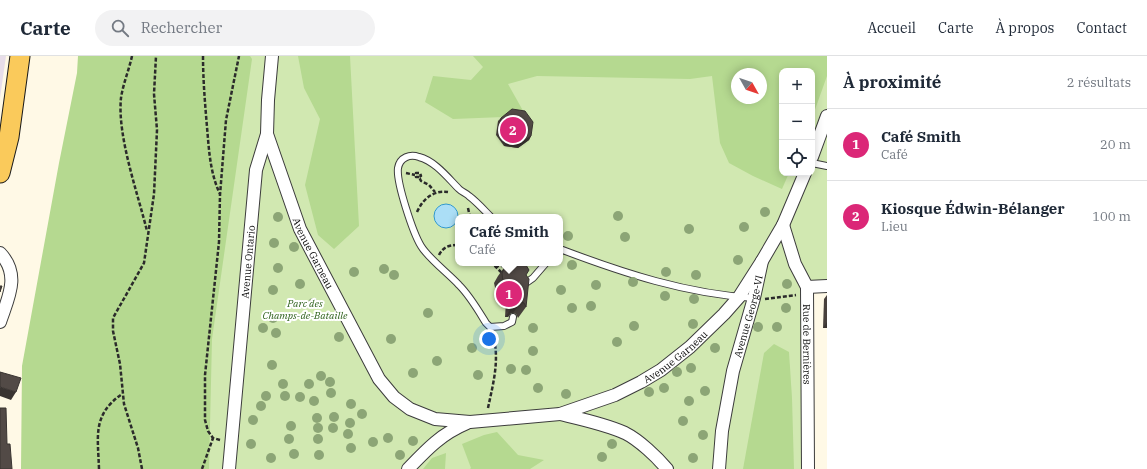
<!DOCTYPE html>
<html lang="fr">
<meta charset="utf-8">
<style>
body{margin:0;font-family:"IBM Plex Serif",serif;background:#f2f2f3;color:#1f2937}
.controls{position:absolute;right:12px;top:12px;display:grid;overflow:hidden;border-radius:8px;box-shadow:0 2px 10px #0003}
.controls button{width:36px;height:36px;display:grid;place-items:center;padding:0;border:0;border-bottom:1px solid #e0e1e3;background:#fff;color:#1f2937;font:20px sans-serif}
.compass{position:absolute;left:731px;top:12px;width:36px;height:36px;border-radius:50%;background:#fff;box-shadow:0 2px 10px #0003;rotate:130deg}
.you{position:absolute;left:489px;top:283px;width:14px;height:14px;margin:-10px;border:3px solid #fff;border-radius:50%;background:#1a73e8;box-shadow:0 0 0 6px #1a73e833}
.badge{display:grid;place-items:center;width:26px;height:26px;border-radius:50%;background:#db2777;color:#fff;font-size:13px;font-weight:700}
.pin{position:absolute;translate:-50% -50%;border:2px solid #fff;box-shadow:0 1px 4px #0006}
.popup{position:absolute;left:455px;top:158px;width:108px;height:52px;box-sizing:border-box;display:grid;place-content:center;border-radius:8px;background:#fff;filter:drop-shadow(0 1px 3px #0005);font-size:13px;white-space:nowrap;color:#747a83}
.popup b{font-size:15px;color:#1f2937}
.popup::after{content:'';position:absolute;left:50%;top:100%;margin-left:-8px;border:8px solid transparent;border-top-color:#fff}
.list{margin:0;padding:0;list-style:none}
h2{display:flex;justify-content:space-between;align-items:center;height:52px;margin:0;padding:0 16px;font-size:17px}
h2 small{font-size:13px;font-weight:400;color:#747a83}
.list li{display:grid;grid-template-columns:26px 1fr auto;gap:12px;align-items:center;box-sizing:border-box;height:72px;padding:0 16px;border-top:1px solid #e0e1e3}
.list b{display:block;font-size:15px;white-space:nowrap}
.list p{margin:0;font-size:13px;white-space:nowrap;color:#747a83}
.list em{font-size:13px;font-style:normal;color:#747a83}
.icon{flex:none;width:22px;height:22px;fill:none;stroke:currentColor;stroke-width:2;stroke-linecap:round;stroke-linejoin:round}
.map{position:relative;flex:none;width:827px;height:413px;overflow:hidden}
header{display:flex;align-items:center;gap:24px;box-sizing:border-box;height:56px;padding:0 20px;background:#fff;border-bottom:1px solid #e0e1e3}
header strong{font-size:19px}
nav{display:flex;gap:22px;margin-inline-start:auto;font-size:14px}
.search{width:280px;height:36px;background:#f2f2f3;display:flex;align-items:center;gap:10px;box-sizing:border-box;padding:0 14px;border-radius:22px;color:#747a83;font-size:15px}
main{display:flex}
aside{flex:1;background:#fff}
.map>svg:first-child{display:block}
.industrial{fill:#e7dde9}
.green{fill:#d1e8b1;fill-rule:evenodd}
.forest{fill:#b5d990;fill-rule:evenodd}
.water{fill:#abdef6;stroke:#3299cd}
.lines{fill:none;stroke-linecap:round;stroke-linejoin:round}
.lane-casing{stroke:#3c3c3c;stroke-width:8}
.street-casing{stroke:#3c3c3c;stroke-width:14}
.primary-casing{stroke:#1a1a1a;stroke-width:21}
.path{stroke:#2b2b2b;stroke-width:2.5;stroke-dasharray:4 2;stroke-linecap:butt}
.lane{stroke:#fff;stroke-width:6}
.street{stroke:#fff;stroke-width:12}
.primary{stroke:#faca5b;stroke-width:19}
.tree{fill:#8ca576}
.wall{fill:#47403c}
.shaded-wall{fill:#393431}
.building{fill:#524a46;stroke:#393431}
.labels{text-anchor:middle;stroke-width:4;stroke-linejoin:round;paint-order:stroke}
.street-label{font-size:10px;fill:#090909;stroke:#fff}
.park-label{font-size:10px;font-style:italic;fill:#2d601b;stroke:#fff}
</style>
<header>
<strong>Carte</strong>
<div class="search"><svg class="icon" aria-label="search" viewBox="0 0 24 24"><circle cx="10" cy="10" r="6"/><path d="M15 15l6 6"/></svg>Rechercher</div>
<nav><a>Accueil</a><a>Carte</a><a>À propos</a><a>Contact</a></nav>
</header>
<main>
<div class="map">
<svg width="827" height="413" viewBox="0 0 827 413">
<rect width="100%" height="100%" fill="#fff9e6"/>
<polygon class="industrial" points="0,0 6,0 0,42"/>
<path class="green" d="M174,0H827V230L807,231L808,413H125ZM782,15H812V117H782ZM737,18H761V42H737ZM458,161H560V207H458Z"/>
<g class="forest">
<polygon points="78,0 250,0 252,3 212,283 209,413 21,413 22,310 59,107 77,17"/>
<polygon points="298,0 350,0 359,170 334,193 318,179 305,129 320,63 304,32"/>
<path d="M473,0H827V20L812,62V15H782V117H789L782,133L753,120L729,107L720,87L712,20L690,23L537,20L508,28L526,60L453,63L425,46L433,20L471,24L483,11ZM737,18H761V42H737Z"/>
<polygon points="774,288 789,296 792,342 794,413 743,413 764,297"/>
<polygon points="497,376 518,399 544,404 530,413 470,413 471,412 462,388 484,379"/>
<polygon points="446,397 445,413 423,413 432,402"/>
</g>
<circle class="water" cx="446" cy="160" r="12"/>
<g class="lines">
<defs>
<g id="lane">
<polyline points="812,107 827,110"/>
<path d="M491,161C484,154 477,146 469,140C466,137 462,136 459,133C448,122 435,105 419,101C410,98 400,101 398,112C396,126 413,177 421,190C428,202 449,218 459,229C470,240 478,254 486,267L490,271L504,270L512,266L513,261"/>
<path d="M560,193C623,217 687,238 754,242"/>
<polyline points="523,229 533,222 546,207"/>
</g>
<g id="street">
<path id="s1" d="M267,78L300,173L379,323L394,341L410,353L435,363L470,366L560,358L615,339L641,326L661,314L690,291L724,258L739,241L762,205"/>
<polyline points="812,101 827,60"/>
<path id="s2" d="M783,169L795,208L807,231L808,413"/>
<path d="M0,197C21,219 8,242 0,266"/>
<polyline points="807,231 827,230"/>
<path d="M560,358C581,363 605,368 625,377C639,384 657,401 667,413"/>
<path id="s3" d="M229,413L256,114L267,78L268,44L272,0"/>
<path d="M408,413C427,393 441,378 467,367"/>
<path id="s4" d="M719,413L722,375L733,315L754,242L762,205L783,169L805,117"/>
</g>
<polyline id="primary" points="0,117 9,81 20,0"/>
</defs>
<use href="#lane" class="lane-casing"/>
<use href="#street" class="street-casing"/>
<use href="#primary" class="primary-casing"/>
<g class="path">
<path d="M132,0C129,14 123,28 121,42C117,80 138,138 147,175"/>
<path d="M203,0C203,24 205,47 207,71C209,94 210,117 220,138"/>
<polyline points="406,117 415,119"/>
<polyline points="419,121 416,121 416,117 420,117 421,120 419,121 421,125 429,129 435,136"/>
<polyline points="468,152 470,161"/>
<path d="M417,156C423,143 433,134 448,136"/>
<path d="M439,199C443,191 449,189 458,189"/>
<polyline points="489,207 495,210 502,217"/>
<polyline points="495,210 507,210"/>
<polyline points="765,243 796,239"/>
<path d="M488,352C493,328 500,304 493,279"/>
<polyline points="220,384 213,382 208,375 205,364 205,319 219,186 220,139 226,64 239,0"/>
<path d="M99,413C98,380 92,359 122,338"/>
<polyline points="142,413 138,392 124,348 120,308 113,275 113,262 144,207 154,138 157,74 154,38 156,0"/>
<polyline points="202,413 213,382"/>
</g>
<use href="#lane" class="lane"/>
<use href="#street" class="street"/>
<use href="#primary" class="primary"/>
</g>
<g class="tree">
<circle cx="765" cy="156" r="5"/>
<circle cx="618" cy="160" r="5"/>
<circle cx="278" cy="161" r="5"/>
<circle cx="744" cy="171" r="5"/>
<circle cx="689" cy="173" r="5"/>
<circle cx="568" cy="180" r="5"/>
<circle cx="625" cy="181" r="5"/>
<circle cx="274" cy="187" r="5"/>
<circle cx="294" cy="191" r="5"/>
<circle cx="738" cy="204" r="5"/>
<circle cx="572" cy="209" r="5"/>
<circle cx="278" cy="212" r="5"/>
<circle cx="384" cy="213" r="5"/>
<circle cx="354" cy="216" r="5"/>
<circle cx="666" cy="216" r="5"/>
<circle cx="394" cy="219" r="5"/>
<circle cx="696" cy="219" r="5"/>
<circle cx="633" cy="226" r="5"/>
<circle cx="300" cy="228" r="5"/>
<circle cx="787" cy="228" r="5"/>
<circle cx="596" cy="229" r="5"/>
<circle cx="273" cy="234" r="5"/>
<circle cx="561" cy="234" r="5"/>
<circle cx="665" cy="240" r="5"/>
<circle cx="694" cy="243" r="5"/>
<circle cx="313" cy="247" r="5"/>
<circle cx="591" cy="250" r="5"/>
<circle cx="572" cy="252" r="5"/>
<circle cx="786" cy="252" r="5"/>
<circle cx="428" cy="257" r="5"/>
<circle cx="273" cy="262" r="5"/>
<circle cx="693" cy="268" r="5"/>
<circle cx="634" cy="270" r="5"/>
<circle cx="758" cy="271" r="5"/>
<circle cx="777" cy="271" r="5"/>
<circle cx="263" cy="272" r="5"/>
<circle cx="533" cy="272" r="5"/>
<circle cx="276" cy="277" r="5"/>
<circle cx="339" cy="281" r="5"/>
<circle cx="391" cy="283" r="5"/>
<circle cx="617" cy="286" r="5"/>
<circle cx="472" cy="292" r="5"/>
<circle cx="715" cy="292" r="5"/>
<circle cx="533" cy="295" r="5"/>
<circle cx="437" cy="305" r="5"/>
<circle cx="272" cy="309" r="5"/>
<circle cx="691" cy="312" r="5"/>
<circle cx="511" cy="313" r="5"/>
<circle cx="526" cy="314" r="5"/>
<circle cx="677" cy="316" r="5"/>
<circle cx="413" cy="317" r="5"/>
<circle cx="478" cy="319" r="5"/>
<circle cx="321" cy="320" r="5"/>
<circle cx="330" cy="326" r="5"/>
<circle cx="283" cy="328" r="5"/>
<circle cx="309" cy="328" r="5"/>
<circle cx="538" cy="332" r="5"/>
<circle cx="664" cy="332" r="5"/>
<circle cx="705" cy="335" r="5"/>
<circle cx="649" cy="336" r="5"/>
<circle cx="331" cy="337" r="5"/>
<circle cx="566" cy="338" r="5"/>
<circle cx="266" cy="340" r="5"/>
<circle cx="285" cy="340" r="5"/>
<circle cx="300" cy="341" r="5"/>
<circle cx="314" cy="345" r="5"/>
<circle cx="689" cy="345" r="5"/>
<circle cx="351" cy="348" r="5"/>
<circle cx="261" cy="350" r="5"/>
<circle cx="362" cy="358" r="5"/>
<circle cx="334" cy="361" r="5"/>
<circle cx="317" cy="362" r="5"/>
<circle cx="253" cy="364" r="5"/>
<circle cx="683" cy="365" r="5"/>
<circle cx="350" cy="367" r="5"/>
<circle cx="291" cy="370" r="5"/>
<circle cx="318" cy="372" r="5"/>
<circle cx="333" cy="372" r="5"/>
<circle cx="348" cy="378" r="5"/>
<circle cx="703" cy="379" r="5"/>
<circle cx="388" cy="382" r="5"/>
<circle cx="289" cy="383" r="5"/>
<circle cx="318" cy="383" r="5"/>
<circle cx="413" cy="385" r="5"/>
<circle cx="373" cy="386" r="5"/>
<circle cx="251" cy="388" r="5"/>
<circle cx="612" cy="388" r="5"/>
<circle cx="351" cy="392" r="5"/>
<circle cx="294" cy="398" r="5"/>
<circle cx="319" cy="399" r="5"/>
<circle cx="400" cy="399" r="5"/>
<circle cx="602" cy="401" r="5"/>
<circle cx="271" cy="402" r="5"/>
<circle cx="693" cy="402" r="5"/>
</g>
<g class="wall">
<polygon points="501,62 531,80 529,84 518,92 504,90 496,79 498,65"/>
<polygon points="506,209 526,219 526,251 518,262 516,258 513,257 511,257 508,261 505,261 506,245 498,240 496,236 494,227 498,220"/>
<polygon points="827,239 827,272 823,272 824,243"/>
</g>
<g class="shaded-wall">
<polygon points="531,80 529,84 518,92 504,90 507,86"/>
<polygon points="521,246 513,257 511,257 508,261 505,261 513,250 517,247"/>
<polygon points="827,266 827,272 823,272"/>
<polygon points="0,331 16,336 11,344 0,340"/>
</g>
<g class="building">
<polygon points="512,53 525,55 533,66 531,80 520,88 507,86 499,75 501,62"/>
<polygon points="508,207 522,207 526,209 529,214 526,219 529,223 526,251 524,247 521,246 517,247 516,250 513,250 514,234 506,229 503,226 502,217 506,209"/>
<polygon points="0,230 2,230 0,236"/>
<polygon points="0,316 21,322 16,336 0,331"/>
<polygon points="0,352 6,352 7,388 10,388 12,413 0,413"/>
</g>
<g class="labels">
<g class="street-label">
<text dy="4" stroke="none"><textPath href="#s1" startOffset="128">Avenue Garneau</textPath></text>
<text dy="4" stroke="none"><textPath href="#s3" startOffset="208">Avenue Ontario</textPath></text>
<text dy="4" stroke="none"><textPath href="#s4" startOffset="156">Avenue George-VI</textPath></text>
<text dy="4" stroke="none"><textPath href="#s2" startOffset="124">Rue de Bernières</textPath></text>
<text dy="4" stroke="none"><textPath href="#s1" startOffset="596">Avenue Garneau</textPath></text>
</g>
<g class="park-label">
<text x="305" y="251">Parc des<tspan x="305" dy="12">Champs-de-Bataille</tspan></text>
</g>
</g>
</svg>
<div class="controls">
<button>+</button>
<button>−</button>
<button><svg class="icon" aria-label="locate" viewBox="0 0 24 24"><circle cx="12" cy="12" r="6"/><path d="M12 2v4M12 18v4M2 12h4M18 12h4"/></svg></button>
</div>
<svg class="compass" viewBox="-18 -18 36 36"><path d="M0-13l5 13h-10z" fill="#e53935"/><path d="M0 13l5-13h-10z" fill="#747a83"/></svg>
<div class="you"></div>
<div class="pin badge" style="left:509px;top:238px">1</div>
<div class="popup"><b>Café Smith</b>Café</div>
<div class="pin badge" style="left:513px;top:74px">2</div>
</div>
<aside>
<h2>À proximité<small>2 résultats</small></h2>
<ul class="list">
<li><span class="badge">1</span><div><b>Café Smith</b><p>Café</p></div><em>20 m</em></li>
<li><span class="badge">2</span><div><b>Kiosque Édwin-Bélanger</b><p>Lieu</p></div><em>100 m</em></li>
</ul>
</aside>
</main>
